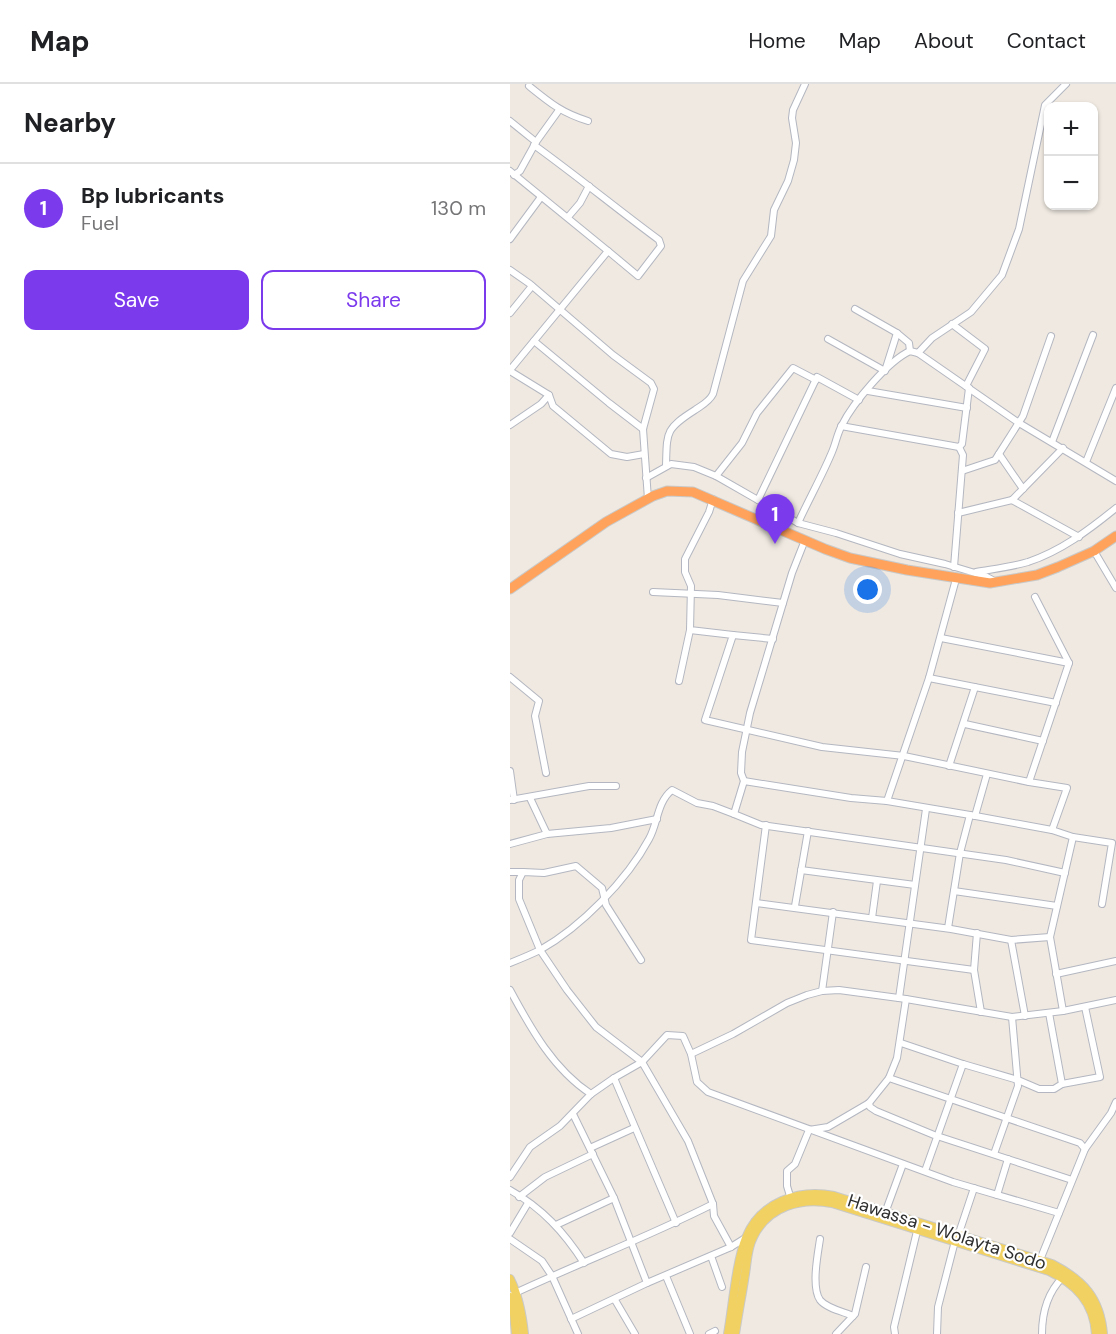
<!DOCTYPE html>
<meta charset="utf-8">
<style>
body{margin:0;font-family:"DM Sans",sans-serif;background:#f2f2f2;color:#202124}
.controls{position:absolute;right:18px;top:18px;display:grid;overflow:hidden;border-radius:12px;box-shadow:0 2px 4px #0004}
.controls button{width:54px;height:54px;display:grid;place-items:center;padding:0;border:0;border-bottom:2px solid #e0e0e0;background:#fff;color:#202124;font:30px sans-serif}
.you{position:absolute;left:358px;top:506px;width:21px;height:21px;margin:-15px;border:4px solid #fff;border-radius:50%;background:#1a73e8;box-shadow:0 0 0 9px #1a73e833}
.badge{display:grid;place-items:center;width:39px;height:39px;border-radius:50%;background:#7c3aed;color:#fff;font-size:20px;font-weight:700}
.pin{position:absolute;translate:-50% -50px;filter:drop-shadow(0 2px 3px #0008)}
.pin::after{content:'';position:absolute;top:32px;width:21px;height:18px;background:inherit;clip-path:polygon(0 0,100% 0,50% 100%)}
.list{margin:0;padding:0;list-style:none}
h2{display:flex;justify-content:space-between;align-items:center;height:78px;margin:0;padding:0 24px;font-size:26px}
h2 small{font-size:20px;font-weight:400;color:#757577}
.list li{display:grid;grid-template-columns:39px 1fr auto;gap:18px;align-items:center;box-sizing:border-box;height:90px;padding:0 24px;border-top:2px solid #e0e0e0}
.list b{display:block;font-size:22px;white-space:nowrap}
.list p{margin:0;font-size:20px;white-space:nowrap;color:#757577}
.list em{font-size:20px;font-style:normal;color:#757577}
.actions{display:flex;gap:12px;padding:18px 24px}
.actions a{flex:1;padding:14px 0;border:2px solid #7c3aed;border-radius:12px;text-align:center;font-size:21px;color:#7c3aed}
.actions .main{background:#7c3aed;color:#fff}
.map{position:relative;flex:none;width:606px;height:1250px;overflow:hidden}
header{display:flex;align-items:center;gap:36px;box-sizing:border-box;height:84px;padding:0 30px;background:#fff;border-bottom:2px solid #e0e0e0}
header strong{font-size:28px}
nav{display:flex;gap:33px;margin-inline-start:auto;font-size:21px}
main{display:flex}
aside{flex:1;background:#fff}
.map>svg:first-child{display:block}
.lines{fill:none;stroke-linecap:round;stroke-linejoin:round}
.minor-casing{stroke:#b4b7c1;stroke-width:8}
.major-casing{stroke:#c9c9c9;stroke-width:10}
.highway-casing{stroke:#c9c9c9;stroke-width:11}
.minor{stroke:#fff;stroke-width:6}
.major{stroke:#f2d163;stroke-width:8}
.highway{stroke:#ffa35c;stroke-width:9}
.labels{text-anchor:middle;stroke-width:4.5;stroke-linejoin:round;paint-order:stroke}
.street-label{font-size:18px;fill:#2e2e2e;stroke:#fff}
</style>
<header>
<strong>Map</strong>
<nav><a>Home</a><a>Map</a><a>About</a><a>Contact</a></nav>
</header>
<main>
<aside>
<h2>Nearby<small></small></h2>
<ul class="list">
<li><span class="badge">1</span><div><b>Bp lubricants</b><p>Fuel</p></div><em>130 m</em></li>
</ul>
<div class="actions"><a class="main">Save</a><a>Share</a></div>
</aside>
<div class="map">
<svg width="606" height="1250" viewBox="0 0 606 1250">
<rect width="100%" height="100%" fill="#efe9e1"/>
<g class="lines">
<defs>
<g id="minor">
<path d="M19,2C40,19 52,29 78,37"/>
<polyline points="0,37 26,58 10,87 4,91"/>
<polyline points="26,58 49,26"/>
<polyline points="0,87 98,167"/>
<polyline points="58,133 70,119 79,102"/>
<polyline points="0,155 31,113"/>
<polyline points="0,186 20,200 103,271 141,299 144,305 133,345 138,415"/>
<polyline points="345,225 387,249 399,259 400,267"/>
<polyline points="0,229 22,202"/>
<polyline points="442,240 475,265 456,302"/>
<polyline points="318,255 375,287 387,249"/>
<polyline points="24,257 99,319 133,345"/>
<polyline points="408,269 422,254 461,228 492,191 509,145 535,21 556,0"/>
<path d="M0,286L98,167L128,192L151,162L149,156C107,125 67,92 24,61"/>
<polyline points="0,287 39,311 43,322 101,370 117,373 134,370"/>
<polyline points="358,307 457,324"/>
<polyline points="0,341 31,320 39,311"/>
<polyline points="331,342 449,363 453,371 444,483"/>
<polyline points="542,358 583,251"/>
<polyline points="449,363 452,360 459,304"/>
<polyline points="489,370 513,405"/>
<polyline points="576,378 606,304"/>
<path d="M156,382C157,348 155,345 185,326C192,321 199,318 203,310L233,197L261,152L264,126L278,97L284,76L286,59L282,34L283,26L295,0"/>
<polyline points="452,387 485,376 513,332 541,252"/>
<polyline points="206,392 232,359 247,329 283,284 306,296"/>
<polyline points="136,394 161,380 184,383 206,392 288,439 326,449 390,470 435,480 475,492 486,498"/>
<polyline points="203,415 199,428 175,475 175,488 181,502 180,546 223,551 195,636 312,663 394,672 519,698"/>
<polyline points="248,416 307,293 349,316"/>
<polyline points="502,416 569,453"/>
<polyline points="448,429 502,416 553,364"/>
<path d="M288,439C299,415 312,392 322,368C326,359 327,350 332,341C343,319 378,277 400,267L408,269L509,339L606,397"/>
<polyline points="584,467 606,504"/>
<path d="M466,488C483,485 501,483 518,478C551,467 579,446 606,424"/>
<polyline points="143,508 208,511 273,519"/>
<polyline points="525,513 559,579 519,698 557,704 542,746 563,753 540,853 553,927"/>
<polyline points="223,551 263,555"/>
<polyline points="431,554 559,579"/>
<polyline points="0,593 29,617 25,632 36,689"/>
<polyline points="419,594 546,619"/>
<polyline points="169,597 180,546"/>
<polyline points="455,640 533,657"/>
<polyline points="439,682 465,603"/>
<polyline points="0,687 4,716"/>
<polyline points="234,697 231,689 232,668 240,629 282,489 295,456"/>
<polyline points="20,714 37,750 101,744 147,735"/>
<polyline points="0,716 79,702 106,702"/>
<polyline points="377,717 419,594 446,495"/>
<polyline points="224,730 251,741 496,776 555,789"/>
<polyline points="465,732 477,690"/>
<polyline points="256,741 241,856 464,886"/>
<polyline points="563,753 602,759 592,820"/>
<polyline points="0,760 37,750"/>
<polyline points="291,786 405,801"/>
<polyline points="0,788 13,788"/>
<polyline points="444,807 547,822"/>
<polyline points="246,819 441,845 501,856 540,853"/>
<polyline points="285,822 298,747"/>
<polyline points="362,834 367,797"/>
<polyline points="438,844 450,769 460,731 542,746"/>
<polyline points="467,849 464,886 471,928"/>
<polyline points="501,856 515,932"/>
<path d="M0,879C10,875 20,871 30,866C71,843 117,796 139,755C148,739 147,718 162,706L187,719L203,722L224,730L234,697L341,714L377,717L460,731"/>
<polyline points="546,890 606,877"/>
<path d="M0,906C21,945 44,986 81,1010"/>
<polyline points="312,907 323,828"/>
<polyline points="389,914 416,725"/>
<polyline points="391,959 453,980 415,1087"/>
<polyline points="181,970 187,998 198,1008 443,1098 549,1129"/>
<polyline points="453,980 508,996 529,1005 544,1005 552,1000 539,929"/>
<polyline points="104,994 166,1139"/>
<polyline points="379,994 387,974 396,915"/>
<polyline points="552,1000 590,993 575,923"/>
<polyline points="359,1019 360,1023 366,1027 424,1051 562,1096"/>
<polyline points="63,1030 104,1114 137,1199"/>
<polyline points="80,1064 124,1044"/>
<polyline points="484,1070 508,1002 502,933"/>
<polyline points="0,1093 20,1063 50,1042 81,1010 104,994 132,978 157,951 173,952 181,970 223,950 277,919 297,911 312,907 329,906 396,915 502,933 553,927 606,916"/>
<path d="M0,1106C32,1124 54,1148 74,1179"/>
<polyline points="487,1111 498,1075"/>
<polyline points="280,1112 277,1102 277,1087 285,1080 299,1046 318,1043 359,1019 379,994 570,1059 575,1065"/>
<polyline points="9,1113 35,1093 83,1070"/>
<polyline points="203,1120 204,1132 221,1163"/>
<polyline points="375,1129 393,1080"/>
<polyline points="46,1141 104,1114"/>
<polyline points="0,1149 18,1119"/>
<polyline points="448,1152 464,1104"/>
<polyline points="0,1155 32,1177 42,1192 68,1250"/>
<path d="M310,1155C308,1169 301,1203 310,1216C316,1224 334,1228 343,1232"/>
<polyline points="201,1172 212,1203"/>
<polyline points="530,1176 575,1065 601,1029 606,1018"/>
<polyline points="156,1192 180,1250"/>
<path d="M3,1210C69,1179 138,1153 203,1120L178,1057L132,978L86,943L57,906L30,866L9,815V796L13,788L34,789L66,782L92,804L96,821L131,876"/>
<polyline points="105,1216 125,1250"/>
<polyline points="61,1235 137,1199 221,1163 237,1153"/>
<polyline points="199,1250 205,1247"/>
<polyline points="326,1250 345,1230 356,1183"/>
<polyline points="385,1250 384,1243 408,1143"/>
<polyline points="427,1250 428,1223 445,1157"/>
<path d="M532,1250C532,1229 538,1208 553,1193"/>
</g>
<g id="major">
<path d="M0,1195C9,1213 12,1230 14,1250"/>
<polyline points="0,1213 3,1220 6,1250"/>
<path d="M218,1250C223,1222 226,1179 236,1154C250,1118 289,1105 324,1112L542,1180C573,1196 590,1214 593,1250"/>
<path d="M225,1250C228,1230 232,1210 235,1190C237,1178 237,1164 243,1153C258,1122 291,1113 322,1119L539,1187C566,1200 584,1218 586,1250"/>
</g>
<polyline id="highway" points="0,505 96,438 143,412 157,407 183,408 315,465 340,474 397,486 480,499 527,491 548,483 584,467 606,452"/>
</defs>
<use href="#minor" class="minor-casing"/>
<use href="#major" class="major-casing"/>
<use href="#highway" class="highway-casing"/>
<use href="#minor" class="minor"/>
<use href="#major" class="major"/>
<use href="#highway" class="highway"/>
</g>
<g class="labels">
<g class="street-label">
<text transform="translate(437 1148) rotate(18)" y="6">Hawassa - Wolayta Sodo</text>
</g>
</g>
</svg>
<div class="controls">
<button>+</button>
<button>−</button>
</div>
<div class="you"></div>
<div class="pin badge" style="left:265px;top:460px">1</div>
</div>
</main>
